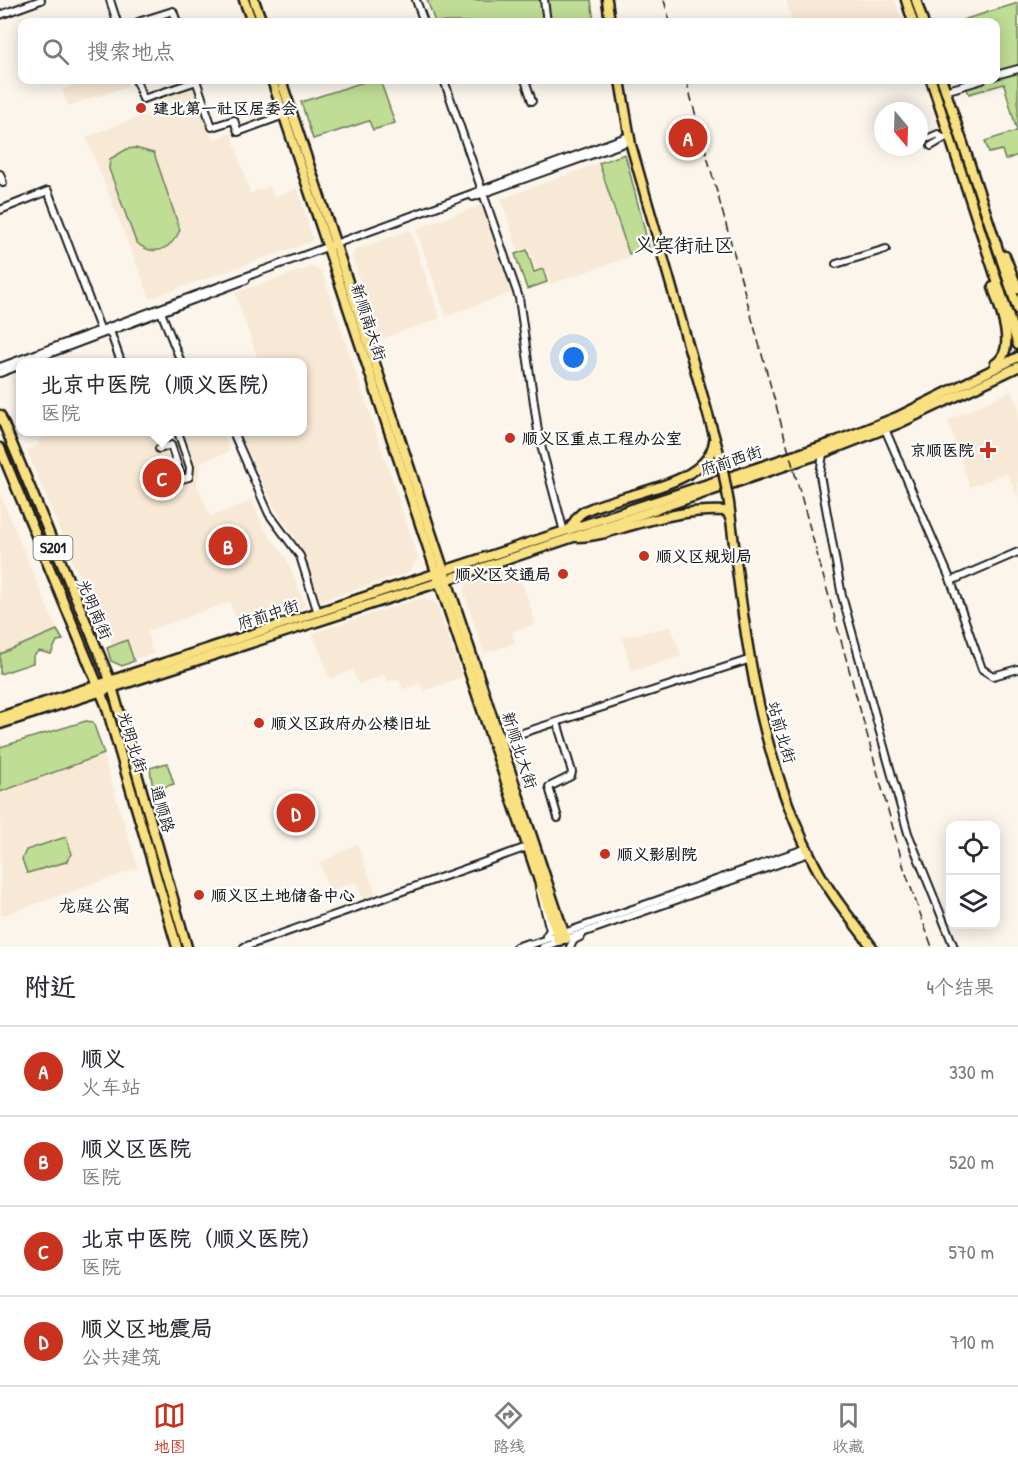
<!DOCTYPE html>
<html lang="zh">
<meta charset="utf-8">
<style>
body{margin:0;font-family:"Patrick Hand","LXGW WenKai TC",sans-serif;background:#f7f7f7;color:#2b2b33}
.controls{position:absolute;right:18px;bottom:18px;display:grid;overflow:hidden;border-radius:12px;box-shadow:0 3px 15px #0003}
.controls button{width:54px;height:54px;display:grid;place-items:center;padding:0;border:0;border-bottom:2px solid #e1e1e2;background:#fff;color:#2b2b33;font:30px sans-serif}
.compass{position:absolute;left:874px;top:102px;width:54px;height:54px;border-radius:50%;background:#fff;box-shadow:0 3px 15px #0003;rotate:161deg}
.you{position:absolute;left:574px;top:358px;width:21px;height:21px;margin:-15px;border:4px solid #fff;border-radius:50%;background:#1a73e8;box-shadow:0 0 0 9px #1a73e833}
.badge{display:grid;place-items:center;width:39px;height:39px;border-radius:50%;background:#c8321e;color:#fff;font-size:20px;font-weight:700}
.pin{position:absolute;translate:-50% -50%;border:3px solid #fff;box-shadow:0 2px 6px #0006}
.popup{position:absolute;left:16px;top:358px;width:291px;height:78px;box-sizing:border-box;display:grid;place-content:center;border-radius:12px;background:#fff;filter:drop-shadow(0 2px 4px #0005);font-size:20px;white-space:nowrap;color:#7c7c81}
.popup b{font-size:22px;color:#2b2b33}
.popup::after{content:'';position:absolute;left:50%;top:100%;margin-left:-12px;border:12px solid transparent;border-top-color:#fff}
.list{margin:0;padding:0;list-style:none}
h2{display:flex;justify-content:space-between;align-items:center;height:78px;margin:0;padding:0 24px;font-size:26px}
h2 small{font-size:20px;font-weight:400;color:#7c7c81}
.list li{display:grid;grid-template-columns:39px 1fr auto;gap:18px;align-items:center;box-sizing:border-box;height:90px;padding:0 24px;border-top:2px solid #e1e1e2}
.list b{display:block;font-size:22px;white-space:nowrap}
.list p{margin:0;font-size:20px;white-space:nowrap;color:#7c7c81}
.list em{font-size:20px;font-style:normal;color:#7c7c81}
.icon{flex:none;width:33px;height:33px;fill:none;stroke:currentColor;stroke-width:2;stroke-linecap:round;stroke-linejoin:round}
.map{position:relative;flex:none;width:1018px;height:947px;overflow:hidden}
.search{position:absolute;background:#fff;box-shadow:0 3px 15px #0003;left:18px;right:18px;top:18px;height:66px;display:flex;align-items:center;gap:15px;box-sizing:border-box;padding:0 21px;border-radius:12px;color:#7c7c81;font-size:22px}
.sheet{height:438px;background:#fff}
nav{display:flex;justify-content:space-around;align-items:center;box-sizing:border-box;height:84px;border-top:2px solid #e1e1e2;background:#fff;font-size:16px;color:#7c7c81}
nav a{display:grid;justify-items:center;gap:3px}
nav .on{color:#c8321e}
.map>svg:first-child{display:block}
.built{fill:#f7e9d5}
.green{fill:#bfdd95;stroke:#6e7c58;stroke-width:1.5}
.lines{fill:none;stroke-linecap:round;stroke-linejoin:round}
.minor-casing{stroke:#1c1c1c;stroke-width:10}
.major-casing{stroke:#1c1c1c;stroke-width:13}
.minor{stroke:#fff;stroke-width:6}
.major{stroke:#f9e181;stroke-width:8}
.rail{stroke:#1c1c1c;stroke-width:1.5;stroke-dasharray:9 4.5;stroke-linecap:butt}
.major-bridge-casing{stroke:#1c1c1c;stroke-width:13;stroke-linecap:butt}
.major-bridge{stroke:#f9e181;stroke-width:8}
.poi-dot{fill:#c8321e;stroke:#fff;stroke-width:2}
.labels{text-anchor:middle;stroke-width:4.5;stroke-linejoin:round;paint-order:stroke}
.shield{fill:#fff;stroke:#606060;stroke-width:1.5}
.shield-label{font-size:15px;font-weight:bold;fill:#1c1c1c}
.poi-label{font-size:16px;font-weight:bold;fill:#1c1c1c;stroke:#fff;text-anchor:start}
.street-label{font-size:16px;fill:#1c1c1c;stroke:#fff}
.neighbourhood-label{font-size:18px;fill:#1c1c1c;stroke:#fff}
.quarter-label{font-size:20px;fill:#1c1c1c;stroke:#fff}
</style>
<div class="map">
<svg width="1018" height="947" viewBox="0 0 1018 947">
<rect width="100%" height="100%" fill="#fbf5ec"/>
<filter id="ink" filterUnits="userSpaceOnUse"><feTurbulence type="fractalNoise" baseFrequency=".0167" numOctaves="2"/><feDisplacementMap in="SourceGraphic" scale="12" xChannelSelector="R" yChannelSelector="G"/><feConvolveMatrix kernelMatrix="1 2 1 2 8 2 1 2 1" color-interpolation-filters="sRGB"/></filter>
<g filter="url(#ink)">
<g class="built">
<polygon points="786,0 895,0 902,22 792,22"/>
<polygon points="91,80 126,80 128,86 68,106 62,89"/>
<polygon points="195,84 212,139 231,133 250,193 270,186 274,197 298,189 313,241 150,298 86,137 155,111 151,98"/>
<polygon points="599,163 629,257 550,284 545,268 536,269 529,248 518,250 501,199"/>
<polygon points="482,205 511,293 446,316 416,229"/>
<polygon points="410,230 440,318 378,340 352,256 355,250"/>
<polygon points="311,267 322,272 418,557 409,572 323,600 318,595 299,543 276,510 239,432 303,432 303,362 259,362 235,293"/>
<polygon points="1011,391 1018,405 1018,497 1007,473 970,487 948,420"/>
<polygon points="61,432 110,432 111,435 124,432 222,432 230,451 201,462 197,484 210,517 252,501 264,528 286,558 305,604 302,608 239,628 230,602 147,631 153,654 134,659 127,640 112,644 108,632 102,634 27,450 39,445 38,440"/>
<polygon points="0,494 57,630 0,654"/>
<polygon points="516,565 536,624 512,632 515,643 484,654 464,592 468,581"/>
<polygon points="421,598 437,604 462,677 424,691 420,684 403,689 399,679 388,682 385,675 358,684 353,670 330,679 313,633"/>
<polygon points="671,627 681,656 632,671 622,637"/>
<polygon points="86,721 93,722 138,868 1,916 0,747"/>
<polygon points="357,844 377,898 364,902 356,882 329,891 320,863"/>
</g>
<g class="green">
<polygon points="427,0 591,0 594,22 435,22"/>
<polygon points="1018,3 1018,155 1005,160 1002,150 989,153 985,141 1017,131 1004,84 969,94 964,80 996,80 996,22 956,22"/>
<polygon points="370,80 380,80 395,123 373,130 369,121 313,139 301,102"/>
<path d="M135,148L154,153L180,230C171,250 153,258 136,242L109,169L110,159L127,149Z"/>
<polygon points="625,154 649,247 629,254 599,163"/>
<polygon points="527,250 534,272 543,269 547,282 527,289 515,254"/>
<polygon points="57,630 63,640 57,641 51,654 39,651 33,656 33,663 0,674 0,654"/>
<polygon points="127,640 134,661 122,666 111,661 107,648"/>
<polygon points="86,721 93,722 104,754 0,792 0,747"/>
<polygon points="167,763 174,784 153,790 150,768"/>
<polygon points="66,837 72,854 66,862 27,873 22,859 26,850"/>
</g>
<g class="lines">
<defs>
<g id="minor">
<polyline points="110,0 117,22"/>
<polyline points="416,0 424,22"/>
<polyline points="544,0 547,22"/>
<polyline points="0,15 41,0"/>
<polyline points="138,22 173,11 177,22"/>
<polyline points="996,75 1018,69"/>
<polyline points="136,80 143,99 197,81"/>
<polyline points="196,80 212,127 234,120 238,132 284,115"/>
<polyline points="444,80 519,298 539,438 564,532"/>
<polyline points="525,80 532,101"/>
<polyline points="945,91 982,80"/>
<polyline points="929,138 938,134 942,138"/>
<polyline points="931,146 948,136"/>
<polyline points="0,174 3,183"/>
<polyline points="473,197 630,141"/>
<polyline points="0,210 48,191 101,331"/>
<polyline points="836,264 886,249"/>
<polyline points="161,312 181,362"/>
<polyline points="110,331 121,362"/>
<polyline points="27,362 246,280"/>
<polyline points="0,367 629,136"/>
<polyline points="0,373 21,365"/>
<polyline points="885,429 951,581 1018,552"/>
<polyline points="233,432 269,514 300,556 318,613"/>
<polyline points="159,449 171,445 182,479 189,477 190,467 178,432"/>
<polyline points="823,453 820,475 842,596 908,833 954,947"/>
<polyline points="951,581 982,669 993,676 1018,669"/>
<polyline points="557,722 572,772 571,776 549,787 558,818"/>
<polyline points="501,740 748,660"/>
<polyline points="539,888 550,930 546,936"/>
<polyline points="244,947 530,846"/>
<polyline points="516,947 528,943"/>
<polyline points="524,947 807,848"/>
<polyline points="543,947 809,853"/>
<polyline points="570,947 574,940 580,937"/>
</g>
<g id="major">
<polyline points="244,0 252,22"/>
<polyline points="254,0 262,22"/>
<polyline points="607,0 610,22"/>
<polyline points="906,0 913,22"/>
<polyline points="916,0 923,22"/>
<polyline points="272,80 559,941"/>
<polyline points="281,80 566,939"/>
<polyline points="620,80 631,145 721,460"/>
<polyline points="931,80 1018,345"/>
<polyline points="942,80 1018,310"/>
<polyline points="1005,256 1018,289"/>
<path d="M993,287C1000,310 1018,350 995,364"/>
<polyline points="0,415 110,680 187,947"/>
<polyline points="0,448 106,705 177,947"/>
<path d="M729,503C744,627 756,752 815,865C830,894 852,920 872,947"/>
<path d="M569,530C573,524 577,515 583,512C616,493 708,488 714,441"/>
<path d="M577,537C596,537 615,530 633,525C664,516 695,509 727,511L730,518"/>
<polyline points="0,717 829,444 897,417 1018,357"/>
<polyline points="0,724 449,579 823,453 900,423 1018,367"/>
</g>
</defs>
<use href="#minor" class="minor-casing"/>
<use href="#major" class="major-casing"/>
<use href="#minor" class="minor"/>
<use href="#major" class="major"/>
<g class="rail">
<polyline points="664,0 670,22"/>
<polyline points="686,80 904,868 932,947"/>
</g>
<defs>
<polyline id="major-bridge" points="721,460 729,503"/>
</defs>
<use href="#major-bridge" class="major-bridge-casing"/>
<use href="#major-bridge" class="major-bridge"/>
</g>
</g>
<g class="poi-dot">
<circle cx="141" cy="108" r="6"/>
<circle cx="510" cy="438" r="6"/>
<path d="M985 441h6v6h6v6h-6v6h-6v-6h-6v-6h6z"/>
<circle cx="644" cy="556" r="6"/>
<circle cx="563" cy="574" r="6"/>
<circle cx="259" cy="723" r="6"/>
<circle cx="605" cy="854" r="6"/>
<circle cx="199" cy="895" r="6"/>
</g>
<g class="labels">
<rect class="shield" x="33.5" y="536" width="39" height="24" rx="4.5"/>
<g class="shield-label">
<text x="53" y="553">S201</text>
</g>
<g class="poi-label">
<text x="153" y="114">建北第一社区居委会</text>
<text x="522" y="444">顺义区重点工程办公室</text>
<text x="974" y="456" text-anchor="end">京顺医院</text>
<text x="656" y="562">顺义区规划局</text>
<text x="551" y="580" text-anchor="end">顺义区交通局</text>
<text x="271" y="729">顺义区政府办公楼旧址</text>
<text x="617" y="860">顺义影剧院</text>
<text x="211" y="901">顺义区土地储备中心</text>
</g>
<g class="street-label">
<text transform="translate(369 322) rotate(72)" y="6">新顺南大街</text>
<text transform="translate(731 460) rotate(-18)" y="6">府前西街</text>
<text transform="translate(95 609) rotate(67)" y="6">光明南街</text>
<text transform="translate(268 614) rotate(-18)" y="6">府前中街</text>
<text transform="translate(782 732) rotate(74)" y="6">站前北街</text>
<text transform="translate(133 742) rotate(73)" y="6">光明北街</text>
<text transform="translate(520 750) rotate(72)" y="6">新顺北大街</text>
<text transform="translate(163 809) rotate(74)" y="6">通顺路</text>
</g>
<g class="neighbourhood-label">
<text x="94" y="912">龙庭公寓</text>
</g>
<g class="quarter-label">
<text x="684" y="252">义宾街社区</text>
</g>
</g>
</svg>
<div class="controls">
<button><svg class="icon" aria-label="locate" viewBox="0 0 24 24"><circle cx="12" cy="12" r="6"/><path d="M12 2v4M12 18v4M2 12h4M18 12h4"/></svg></button>
<button><svg class="icon" aria-label="layers" viewBox="0 0 24 24"><path d="M12 4l9 5-9 5-9-5zM3 14l9 5 9-5"/></svg></button>
</div>
<svg class="compass" viewBox="-18 -18 36 36"><path d="M0-13l5 13h-10z" fill="#e53935"/><path d="M0 13l5-13h-10z" fill="#7c7c81"/></svg>
<div class="you"></div>
<div class="pin badge" style="left:688px;top:138px">A</div>
<div class="pin badge" style="left:228px;top:546px">B</div>
<div class="pin badge" style="left:162px;top:478px">C</div>
<div class="popup"><b>北京中医院（顺义医院）</b>医院</div>
<div class="pin badge" style="left:296px;top:813px">D</div>
<div class="search"><svg class="icon" aria-label="search" viewBox="0 0 24 24"><circle cx="10" cy="10" r="6"/><path d="M15 15l6 6"/></svg>搜索地点</div>
</div>
<section class="sheet">
<h2>附近<small>4个结果</small></h2>
<ul class="list">
<li><span class="badge">A</span><div><b>顺义</b><p>火车站</p></div><em>330 m</em></li>
<li><span class="badge">B</span><div><b>顺义区医院</b><p>医院</p></div><em>520 m</em></li>
<li><span class="badge">C</span><div><b>北京中医院（顺义医院）</b><p>医院</p></div><em>570 m</em></li>
<li><span class="badge">D</span><div><b>顺义区地震局</b><p>公共建筑</p></div><em>710 m</em></li>
</ul>
</section>
<nav>
<a class="on"><svg class="icon" aria-label="map" viewBox="0 0 24 24"><path d="M3 6l6-2 6 2 6-2v14l-6 2-6-2-6 2zM9 4v14M15 6v14"/></svg>地图</a>
<a><svg class="icon" aria-label="directions" viewBox="0 0 24 24"><path d="M12 3l9 9-9 9-9-9zM9 14v-3h6M13 9l2 2-2 2"/></svg>路线</a>
<a><svg class="icon" aria-label="saved" viewBox="0 0 24 24"><path d="M7 4h10v16l-5-4-5 4z"/></svg>收藏</a>
</nav>
